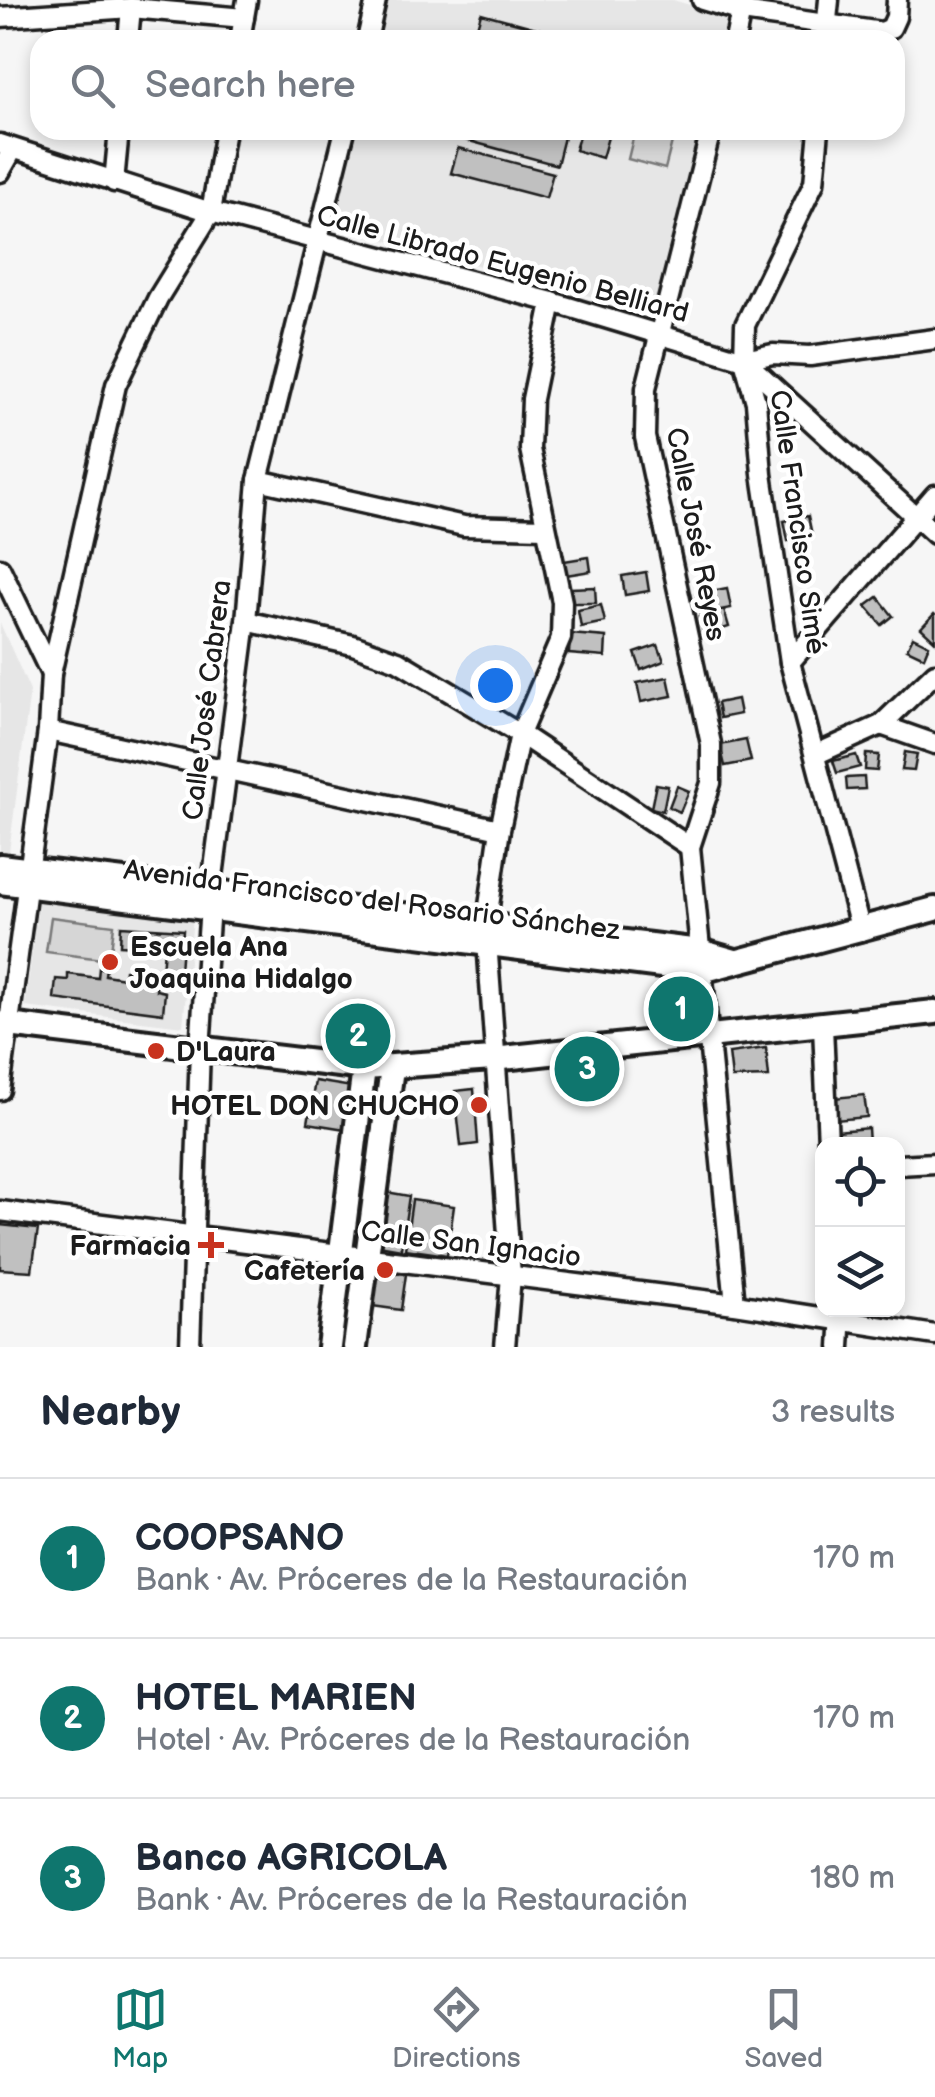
<!DOCTYPE html>
<meta charset="utf-8">
<style>
body{margin:0;font-family:"Balsamiq Sans",sans-serif;background:#f6f6f7;color:#1f2937}
.controls{position:absolute;right:30px;bottom:30px;display:grid;overflow:hidden;border-radius:20px;box-shadow:0 5px 15px #0003}
.controls button{width:90px;height:90px;display:grid;place-items:center;padding:0;border:0;border-bottom:2px solid #e0e1e3;background:#fff;color:#1f2937;font:50px sans-serif}
.you{position:absolute;left:495px;top:685px;width:35px;height:35px;margin:-25px;border:8px solid #fff;border-radius:50%;background:#1a73e8;box-shadow:0 0 0 15px #1a73e833}
.badge{display:grid;place-items:center;width:65px;height:65px;border-radius:50%;background:#0f766e;color:#fff;font-size:32px;font-weight:700}
.pin{position:absolute;translate:-50% -50%;border:5px solid #fff;box-shadow:0 2px 10px #0006}
.list{margin:0;padding:0;list-style:none}
h2{display:flex;justify-content:space-between;align-items:center;height:130px;margin:0;padding:0 40px;font-size:42px}
h2 small{font-size:32px;font-weight:400;color:#747a83}
.list li{display:grid;grid-template-columns:65px 1fr auto;gap:30px;align-items:center;box-sizing:border-box;height:160px;padding:0 40px;border-top:2px solid #e0e1e3}
.list b{display:block;font-size:38px;white-space:nowrap}
.list p{margin:0;font-size:32px;white-space:nowrap;color:#747a83}
.list em{font-size:32px;font-style:normal;color:#747a83}
.icon{flex:none;width:55px;height:55px;fill:none;stroke:currentColor;stroke-width:2;stroke-linecap:round;stroke-linejoin:round}
.map{position:relative;flex:none;width:935px;height:1347px;overflow:hidden}
.search{position:absolute;background:#fff;box-shadow:0 5px 15px #0003;left:30px;right:30px;top:30px;height:110px;display:flex;align-items:center;gap:25px;box-sizing:border-box;padding:0 35px;border-radius:30px;color:#747a83;font-size:38px}
.sheet{height:610px;background:#fff}
nav{display:flex;justify-content:space-around;align-items:center;box-sizing:border-box;height:140px;border-top:2px solid #e0e1e3;background:#fff;font-size:28px;color:#747a83}
nav a{display:grid;justify-items:center;gap:5px}
nav .on{color:#0f766e}
.map>svg:first-child{display:block}
.built{fill:#e6e6e6}
.green{fill:#d6d6d6;stroke:#797979;stroke-width:2.5}
.building{fill:#c0c0c0;stroke:#1c1c1c;stroke-width:2.5}
.lines{fill:none;stroke-linecap:round;stroke-linejoin:round}
.minor-casing{stroke:#1c1c1c;stroke-width:25}
.major-casing{stroke:#1c1c1c;stroke-width:30}
.minor{stroke:#fff;stroke-width:18}
.major{stroke:#fff;stroke-width:22}
.poi-dot{fill:#c8321e;stroke:#fff;stroke-width:4}
.labels{text-anchor:middle;stroke-width:9;stroke-linejoin:round;paint-order:stroke}
.street-label{font-size:28px;fill:#1c1c1c;stroke:#fff}
.poi-label{font-size:28px;font-weight:bold;fill:#1c1c1c;stroke:#fff;text-anchor:end}
</style>
<div class="map">
<svg width="935" height="1347" viewBox="0 0 935 1347">
<rect width="100%" height="100%" fill="#f6f6f6"/>
<filter id="ink" filterUnits="userSpaceOnUse"><feTurbulence type="fractalNoise" baseFrequency=".01" numOctaves="2"/><feDisplacementMap in="SourceGraphic" scale="20" xChannelSelector="R" yChannelSelector="G"/><feConvolveMatrix kernelMatrix="1 2 1 2 8 2 1 2 1" color-interpolation-filters="sRGB"/></filter>
<g filter="url(#ink)">
<g class="built">
<polygon points="383,0 673,0 731,17 725,40 373,40"/>
<polygon points="350,130 701,130 652,313 326,224"/>
<polygon points="0,623 30,691 9,852 0,851"/>
<polygon points="39,896 193,917 183,1026 25,1007"/>
</g>
<g class="green">
<polygon points="635,130 675,130 665,169 628,159"/>
<polygon points="51,917 114,925 110,960 46,952"/>
</g>
<g class="building">
<polygon points="481,13 580,40 474,38"/>
<polygon points="429,130 553,130 565,133 557,165"/>
<polygon points="581,130 610,130 602,158 575,150"/>
<polygon points="458,148 553,173 546,198 451,173"/>
<polygon points="808,516 812,535 788,541 784,521"/>
<polygon points="589,557 591,571 566,575 564,561"/>
<polygon points="646,572 649,591 625,595 622,576"/>
<polygon points="595,587 596,603 572,603 571,588"/>
<polygon points="727,588 731,608 700,614 696,594"/>
<polygon points="878,597 893,616 882,625 866,606"/>
<polygon points="601,605 605,622 581,627 578,610"/>
<polygon points="724,610 729,627 704,635 699,617"/>
<polygon points="934,614 935,615 935,641 921,628"/>
<polygon points="570,634 606,637 605,657 569,654"/>
<polygon points="913,637 929,645 924,657 907,649"/>
<polygon points="658,645 664,661 641,670 635,653"/>
<polygon points="668,677 672,696 641,702 637,683"/>
<polygon points="737,699 740,714 720,718 717,703"/>
<polygon points="746,740 751,761 725,766 720,745"/>
<polygon points="905,752 917,754 914,771 902,770"/>
<polygon points="866,754 879,755 877,771 865,770"/>
<polygon points="856,755 860,767 837,773 833,761"/>
<polygon points="864,777 865,789 847,790 846,778"/>
<polygon points="656,784 668,786 663,811 651,808"/>
<polygon points="677,786 689,791 680,812 669,807"/>
<polygon points="121,926 183,930 179,985 161,984 164,948 120,945"/>
<polygon points="99,968 106,968 105,975 124,978 125,970 135,971 134,979 157,981 156,990 165,992 163,1013 54,999 56,979 68,980 68,974 98,978"/>
<polygon points="766,1048 769,1077 732,1078 729,1053"/>
<polygon points="315,1081 352,1087 345,1129 308,1123"/>
<polygon points="474,1089 478,1144 461,1146 455,1091"/>
<polygon points="864,1095 867,1117 836,1120 833,1098"/>
<polygon points="868,1128 869,1144 837,1144 837,1131"/>
<polygon points="381,1191 409,1196 401,1249 373,1244"/>
<polygon points="412,1200 454,1206 447,1255 405,1249"/>
<polygon points="0,1225 38,1229 32,1271 0,1269"/>
<polygon points="370,1270 406,1274 401,1310 365,1305"/>
</g>
<g class="lines">
<defs>
<g id="minor">
<polyline points="702,0 742,12 882,32 891,28 896,17 897,0"/>
<polyline points="0,17 131,8 244,18"/>
<polyline points="128,40 131,8"/>
<polyline points="240,40 247,0"/>
<polyline points="367,40 376,0"/>
<polyline points="735,40 743,1"/>
<polyline points="825,40 829,0"/>
<polyline points="711,130 646,388 645,437 711,744 711,783 690,847 735,1304"/>
<polyline points="819,130 814,183 745,325 744,360 756,402 762,474 790,662 861,931"/>
<polyline points="0,144 211,212 552,302 744,360 935,534"/>
<polyline points="0,172 13,149"/>
<polyline points="114,182 119,130"/>
<polyline points="744,360 773,354 810,356 935,339"/>
<polyline points="258,480 464,526 544,528"/>
<polyline points="0,568 51,674"/>
<polyline points="246,621 353,645 398,661 520,734 690,847"/>
<polyline points="790,662 935,495"/>
<polyline points="881,725 935,744"/>
<polyline points="48,731 500,829"/>
<polyline points="817,754 881,725 935,673"/>
<polyline points="823,1026 828,1144"/>
<polyline points="0,1090 48,731 51,674 116,385 158,298 211,212 225,130"/>
<polyline points="898,1165 935,1163"/>
<polyline points="0,1211 735,1304 935,1335"/>
<polyline points="190,1347 200,1048 211,892 246,621 258,480 345,130"/>
<polyline points="505,1347 511,1276 486,927 500,829 520,734 561,638 562,602 530,449 532,399 552,302"/>
<polyline points="840,1347 842,1313"/>
</g>
<g id="major">
<polyline points="0,866 700,951 735,961"/>
<polyline points="0,882 701,971 935,909"/>
<polyline points="0,1024 364,1068 493,1059 935,1012"/>
<polyline points="329,1347 364,1068"/>
<polyline points="355,1347 392,1068"/>
</g>
</defs>
<use href="#minor" class="minor-casing"/>
<use href="#major" class="major-casing"/>
<use href="#minor" class="minor"/>
<use href="#major" class="major"/>
</g>
</g>
<g class="poi-dot">
<circle cx="110" cy="962" r="10"/>
<circle cx="156" cy="1051" r="10"/>
<circle cx="479" cy="1105" r="10"/>
<path d="M206 1230h10v10h10v10h-10v10h-10v-10h-10v-10h10z"/>
<circle cx="385" cy="1270" r="10"/>
</g>
<g class="labels">
<g class="street-label">
<text transform="translate(503 263) rotate(15)" y="10">Calle Librado Eugenio Belliard</text>
<text transform="translate(799 522) rotate(82)" y="10">Calle Francisco Simé</text>
<text transform="translate(697 534) rotate(79)" y="10">Calle José Reyes</text>
<text transform="translate(206 700) rotate(-83)" y="10">Calle José Cabrera</text>
<text transform="translate(372 899) rotate(7)" y="10">Avenida Francisco del Rosario Sánchez</text>
<text transform="translate(471 1243) rotate(7)" y="10">Calle San Ignacio</text>
</g>
<g class="poi-label">
<text x="130" y="956" text-anchor="start">Escuela Ana<tspan x="130" dy="32">Joaquina Hidalgo</tspan></text>
<text x="176" y="1061" text-anchor="start">D'Laura</text>
<text x="459" y="1115">HOTEL DON CHUCHO</text>
<text x="191" y="1255">Farmacia</text>
<text x="365" y="1280">Cafetería</text>
</g>
</g>
</svg>
<div class="controls">
<button><svg class="icon" aria-label="locate" viewBox="0 0 24 24"><circle cx="12" cy="12" r="6"/><path d="M12 2v4M12 18v4M2 12h4M18 12h4"/></svg></button>
<button><svg class="icon" aria-label="layers" viewBox="0 0 24 24"><path d="M12 4l9 5-9 5-9-5zM3 14l9 5 9-5"/></svg></button>
</div>
<div class="you"></div>
<div class="pin badge" style="left:681px;top:1009px">1</div>
<div class="pin badge" style="left:358px;top:1036px">2</div>
<div class="pin badge" style="left:587px;top:1069px">3</div>
<div class="search"><svg class="icon" aria-label="search" viewBox="0 0 24 24"><circle cx="10" cy="10" r="6"/><path d="M15 15l6 6"/></svg>Search here</div>
</div>
<section class="sheet">
<h2>Nearby<small>3 results</small></h2>
<ul class="list">
<li><span class="badge">1</span><div><b>COOPSANO</b><p>Bank · Av. Próceres de la Restauración</p></div><em>170 m</em></li>
<li><span class="badge">2</span><div><b>HOTEL MARIEN</b><p>Hotel · Av. Próceres de la Restauración</p></div><em>170 m</em></li>
<li><span class="badge">3</span><div><b>Banco AGRICOLA</b><p>Bank · Av. Próceres de la Restauración</p></div><em>180 m</em></li>
</ul>
</section>
<nav>
<a class="on"><svg class="icon" aria-label="map" viewBox="0 0 24 24"><path d="M3 6l6-2 6 2 6-2v14l-6 2-6-2-6 2zM9 4v14M15 6v14"/></svg>Map</a>
<a><svg class="icon" aria-label="directions" viewBox="0 0 24 24"><path d="M12 3l9 9-9 9-9-9zM9 14v-3h6M13 9l2 2-2 2"/></svg>Directions</a>
<a><svg class="icon" aria-label="saved" viewBox="0 0 24 24"><path d="M7 4h10v16l-5-4-5 4z"/></svg>Saved</a>
</nav>
